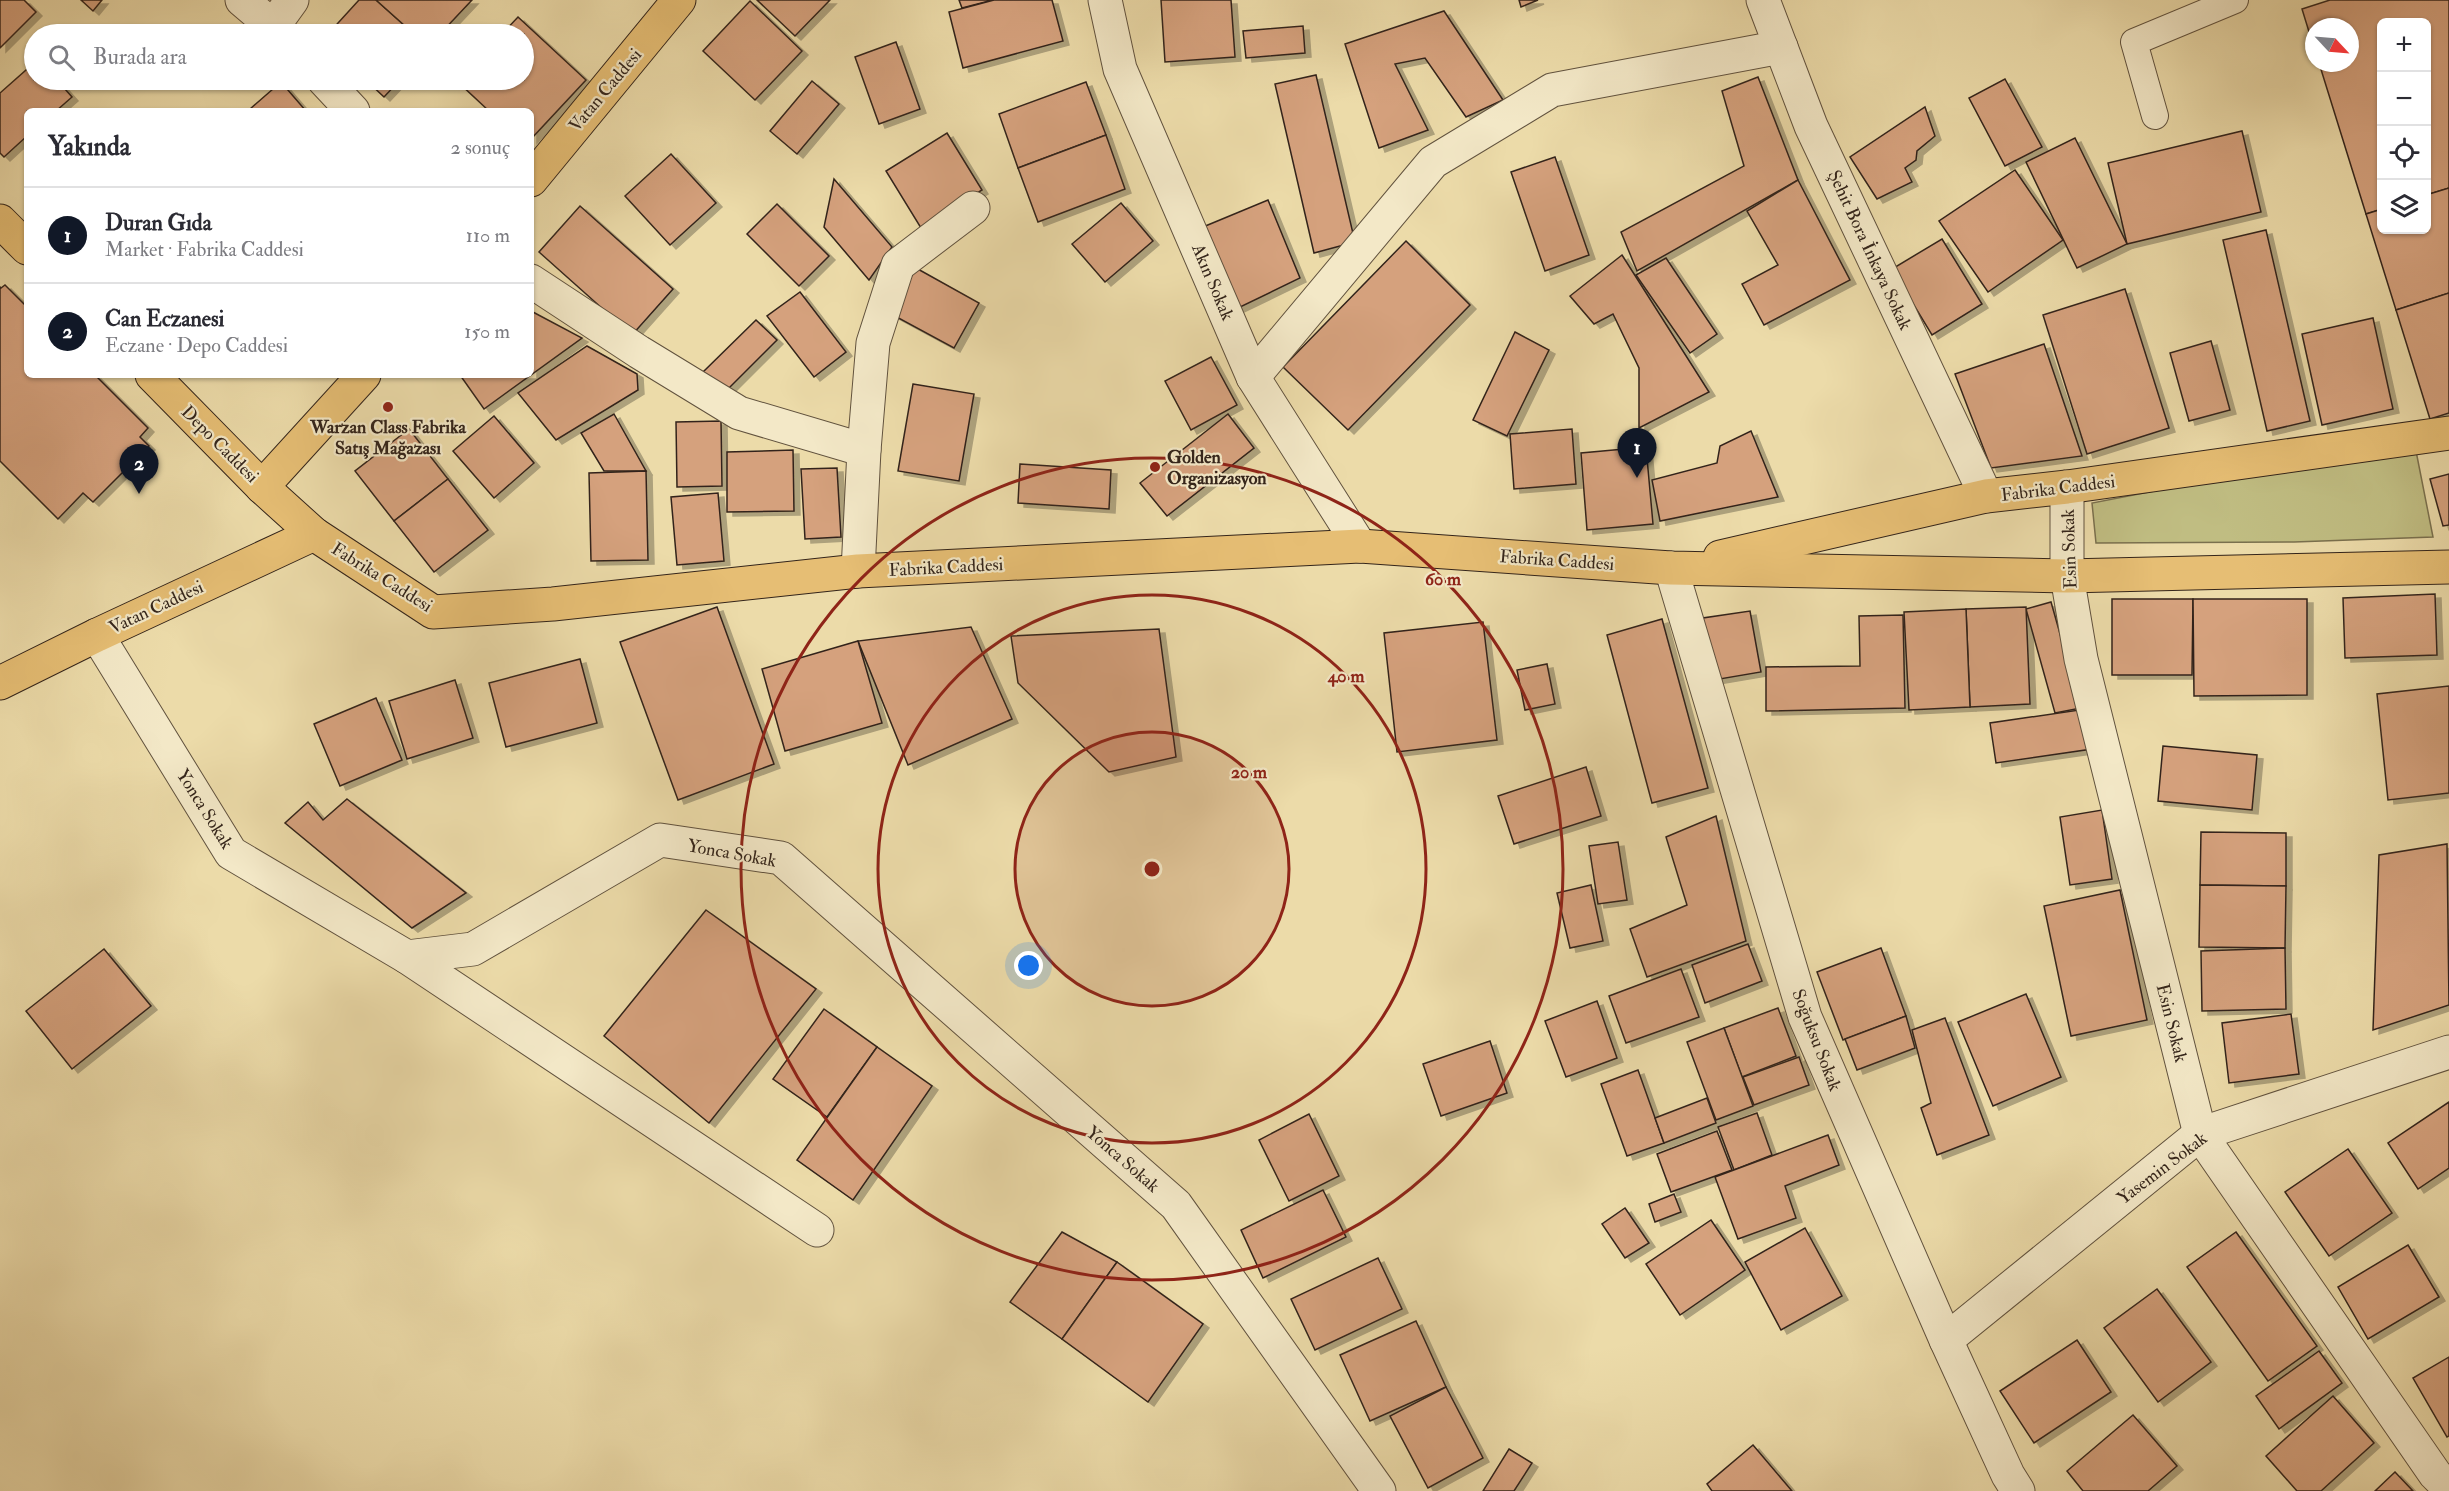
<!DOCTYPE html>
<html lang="tr">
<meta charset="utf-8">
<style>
body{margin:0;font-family:"IM FELL Double Pica",serif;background:#f2f2f3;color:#2b2b33}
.controls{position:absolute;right:18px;top:18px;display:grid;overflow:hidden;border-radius:9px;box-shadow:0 2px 4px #0004}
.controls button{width:54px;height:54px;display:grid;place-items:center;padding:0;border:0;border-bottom:2px solid #e1e1e2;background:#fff;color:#2b2b33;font:30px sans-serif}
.compass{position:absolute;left:2305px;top:18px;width:54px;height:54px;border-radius:50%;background:#fff;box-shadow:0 2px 4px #0004;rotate:116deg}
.you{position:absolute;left:1029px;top:966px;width:21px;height:21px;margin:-15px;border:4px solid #fff;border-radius:50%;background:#1a73e8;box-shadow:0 0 0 9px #1a73e833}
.badge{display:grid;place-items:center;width:39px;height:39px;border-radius:50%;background:#111827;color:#fff;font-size:20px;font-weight:700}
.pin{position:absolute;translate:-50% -50px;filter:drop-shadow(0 2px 3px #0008)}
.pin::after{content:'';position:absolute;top:32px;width:21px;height:18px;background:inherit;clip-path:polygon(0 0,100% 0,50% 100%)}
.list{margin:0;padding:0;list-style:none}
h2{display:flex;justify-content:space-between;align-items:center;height:78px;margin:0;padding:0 24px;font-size:26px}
h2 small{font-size:20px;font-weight:400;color:#7c7c81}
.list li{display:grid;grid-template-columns:39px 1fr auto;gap:18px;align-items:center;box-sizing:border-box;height:96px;padding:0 24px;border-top:2px solid #e1e1e2}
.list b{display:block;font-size:22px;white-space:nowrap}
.list p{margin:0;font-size:20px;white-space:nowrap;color:#7c7c81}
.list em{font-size:20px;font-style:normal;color:#7c7c81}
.icon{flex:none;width:33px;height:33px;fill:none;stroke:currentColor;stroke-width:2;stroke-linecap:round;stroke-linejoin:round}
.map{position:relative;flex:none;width:2449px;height:1491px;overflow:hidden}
.search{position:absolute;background:#fff;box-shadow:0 2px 4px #0004;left:24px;top:24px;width:510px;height:66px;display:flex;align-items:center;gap:15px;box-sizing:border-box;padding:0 21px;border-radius:33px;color:#7c7c81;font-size:22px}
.panel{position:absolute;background:#fff;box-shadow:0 2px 4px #0004;left:24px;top:108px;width:510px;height:270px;border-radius:9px}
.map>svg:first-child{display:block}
.green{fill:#c0bd82;stroke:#7a704e;stroke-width:1.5}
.building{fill:#d5a17d;stroke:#33241a;stroke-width:1.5;filter:url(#shadow)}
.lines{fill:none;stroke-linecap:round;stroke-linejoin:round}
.service-casing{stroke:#61523e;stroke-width:28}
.minor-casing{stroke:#61523e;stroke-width:35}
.primary-casing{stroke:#33241a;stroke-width:35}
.service{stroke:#f3e8c7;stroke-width:26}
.minor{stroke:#f3e8c7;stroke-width:33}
.primary{stroke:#e6be74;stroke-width:33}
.ring{fill:none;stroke:#8f2418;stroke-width:3}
.poi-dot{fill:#8f2418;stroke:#f3e8c7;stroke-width:2}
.labels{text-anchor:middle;stroke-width:4.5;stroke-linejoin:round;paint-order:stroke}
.street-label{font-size:18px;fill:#33241a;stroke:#f3e8c7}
.poi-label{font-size:18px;font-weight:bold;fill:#33241a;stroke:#f3e8c7}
.centre{fill:#8f2418;stroke:#f3e8c7;stroke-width:3}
.ring-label{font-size:18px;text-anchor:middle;font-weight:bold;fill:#8f2418;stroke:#f3e8c7;stroke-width:4.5;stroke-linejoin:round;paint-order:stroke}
</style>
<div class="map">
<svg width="2449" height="1491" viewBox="0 0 2449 1491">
<defs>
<filter id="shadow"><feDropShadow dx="6" dy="4" stdDeviation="0" flood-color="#0004"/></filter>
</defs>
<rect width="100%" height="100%" fill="#ecdba9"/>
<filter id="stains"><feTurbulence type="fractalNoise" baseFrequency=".00333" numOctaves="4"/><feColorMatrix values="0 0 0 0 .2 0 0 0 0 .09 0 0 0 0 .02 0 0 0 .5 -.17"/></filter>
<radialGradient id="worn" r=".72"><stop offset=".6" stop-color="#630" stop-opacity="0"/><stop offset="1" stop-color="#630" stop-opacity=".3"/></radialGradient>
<polygon class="green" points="2416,451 2433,537 2294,542 2096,543 2092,503 2289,465"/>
<g class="building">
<polygon points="0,0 24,0 36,12 0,48"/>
<polygon points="81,0 102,0 93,11"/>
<polygon points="359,0 376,0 414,34 328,34"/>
<polygon points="376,0 472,0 440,34 414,34"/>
<polygon points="757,0 830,0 795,36"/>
<polygon points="959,0 993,0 962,8"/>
<polygon points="994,0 1052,0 1063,41 963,68 949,12"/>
<polygon points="1161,0 1231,0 1235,57 1165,62"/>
<polygon points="1519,0 1538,0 1521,7"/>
<polygon points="2330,0 2449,0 2449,188 2426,195 2426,22 2382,22 2382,209 2366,214 2319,63 2350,63 2350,27 2314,27 2314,48 2302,9"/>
<polygon points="750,1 802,51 755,100 703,51"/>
<polygon points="1444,11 1503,100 1466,117 1425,58 1395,64 1428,130 1379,148 1345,44"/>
<polygon points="518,17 586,80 531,139 531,111 489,111 458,82 461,80 524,80 524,34 502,34"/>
<polygon points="1303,26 1305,53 1246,58 1243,31"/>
<polygon points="896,42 920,109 879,124 855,57"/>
<polygon points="34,63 34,80 57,80 72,97 56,111 27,111 27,136 4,157 0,153 0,93"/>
<polygon points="1316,75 1355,242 1314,253 1275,84"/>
<polygon points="1758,77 1798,180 1637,271 1621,232 1744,166 1722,91"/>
<polygon points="2005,79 2042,147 2005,166 1969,98"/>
<polygon points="366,80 400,80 384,97"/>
<polygon points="812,81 839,104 797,154 770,131"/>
<polygon points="281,82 306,111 252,111 250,109"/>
<polygon points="1086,82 1106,135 1018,168 999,114"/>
<polygon points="1925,107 1935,136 1917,151 1916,160 1905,168 1912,182 1877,199 1850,157"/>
<polygon points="2242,131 2261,212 2127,244 2108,163"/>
<polygon points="947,133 982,190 921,228 886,171"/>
<polygon points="1106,135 1125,189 1038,222 1018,168"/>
<polygon points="2075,138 2127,244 2077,268 2026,162"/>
<polygon points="671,154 716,203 670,245 625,196"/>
<polygon points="1555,157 1589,255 1545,271 1511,172"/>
<polygon points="2015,170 2063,240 1988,292 1939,221"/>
<polygon points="834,179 892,247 869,280 824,227"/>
<polygon points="1798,180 1850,280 1764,325 1742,284 1778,265 1747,211"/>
<polygon points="2449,188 2449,293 2396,310 2366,214 2382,209 2382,230 2426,230 2426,195"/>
<polygon points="1268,200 1300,278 1236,309 1203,227"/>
<polygon points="1121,203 1153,241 1105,282 1072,244"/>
<polygon points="777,204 829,256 799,286 747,234"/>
<polygon points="580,206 673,289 632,335 539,252"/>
<polygon points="2266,230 2310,421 2267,431 2223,240"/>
<polygon points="1942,239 1982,304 1932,335 1892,269"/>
<polygon points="1406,241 1470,305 1348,430 1283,367"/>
<polygon points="1622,255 1709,392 1639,428 1639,368 1613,314 1594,324 1570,296"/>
<polygon points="1666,258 1717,334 1690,353 1636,275"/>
<polygon points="916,268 979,303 954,348 891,314"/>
<polygon points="5,285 27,307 27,375 95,375 148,428 140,437 149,446 93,502 83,493 58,519 0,461 0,287 1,288"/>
<polygon points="2125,289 2169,428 2087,454 2043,315"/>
<polygon points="800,292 846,352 814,377 767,316"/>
<polygon points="2449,293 2449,413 2430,419 2396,310"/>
<polygon points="531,311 582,338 484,409 460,375 531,375"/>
<polygon points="2373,318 2393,409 2322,425 2302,334"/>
<polygon points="756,320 777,340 723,394 702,373"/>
<polygon points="1515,332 1549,350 1507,436 1473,420"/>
<polygon points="2211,341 2230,410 2189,421 2170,353"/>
<polygon points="2044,344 2082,456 1991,468 1955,374"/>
<polygon points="587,346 637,374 638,390 556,440 518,393"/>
<polygon points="1211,357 1237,405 1191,430 1165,381"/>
<polygon points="913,384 974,394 959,481 898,471"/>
<polygon points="614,414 646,471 604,471 581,433"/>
<polygon points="1228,414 1254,448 1167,516 1140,483"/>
<polygon points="494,416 534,463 494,498 453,451"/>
<polygon points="721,421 722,486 677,487 676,422"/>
<polygon points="409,429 448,479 394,521 355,471"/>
<polygon points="1572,429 1576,484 1514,489 1510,434"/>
<polygon points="1751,431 1778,497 1660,521 1652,480 1717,463 1720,446"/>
<polygon points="1646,447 1653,524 1587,530 1581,453"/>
<polygon points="793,450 794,511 727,512 727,452"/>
<polygon points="1020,464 1111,470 1109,509 1018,503"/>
<polygon points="837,468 841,537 805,539 801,469"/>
<polygon points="646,471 648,560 591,561 589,473"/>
<polygon points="2449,474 2449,525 2443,526 2430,479"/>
<polygon points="448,479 488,530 434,572 394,521"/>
<polygon points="718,493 724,561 677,565 671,497"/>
<polygon points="2435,594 2437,655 2345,658 2343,598"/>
<polygon points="2112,599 2193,599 2192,675 2112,675"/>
<polygon points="2193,599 2307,599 2307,695 2194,696"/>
<polygon points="2051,602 2081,708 2055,713 2026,609"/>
<polygon points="717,607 774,764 678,800 620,642"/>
<polygon points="2026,607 2030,704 1970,707 1966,609"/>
<polygon points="1966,609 1970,707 1909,710 1904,612"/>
<polygon points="1750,611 1761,672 1714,680 1703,618"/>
<polygon points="1903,615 1905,708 1766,711 1766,667 1860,666 1859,616"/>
<polygon points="1662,619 1708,788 1652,803 1607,635"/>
<polygon points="1483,622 1497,740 1397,752 1384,633"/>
<polygon points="971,627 1012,719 908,765 858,641"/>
<polygon points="1159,629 1176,757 1109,772 1018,683 1011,636"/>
<polygon points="858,641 882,723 785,751 762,669"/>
<polygon points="580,659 597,723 506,747 489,683"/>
<polygon points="1547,664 1555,704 1525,710 1517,670"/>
<polygon points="455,680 473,738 407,759 389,701"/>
<polygon points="2449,686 2449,793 2388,800 2377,694"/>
<polygon points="376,698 402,760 340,786 314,724"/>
<polygon points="2086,709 2092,749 1996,763 1990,723"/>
<polygon points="2163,746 2257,755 2252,810 2158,801"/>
<polygon points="1586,767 1601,816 1514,844 1498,796"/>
<polygon points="347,799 466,893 412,928 285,823 308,802 323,820"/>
<polygon points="2102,810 2112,879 2070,885 2060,817"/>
<polygon points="1716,816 1746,941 1647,977 1630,929 1687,905 1666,837"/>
<polygon points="2201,832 2286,833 2286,886 2200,885"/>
<polygon points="1618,842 1627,900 1598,904 1589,846"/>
<polygon points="2447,844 2449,1005 2373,1030 2379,855"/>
<polygon points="1591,885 1603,941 1570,948 1557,893"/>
<polygon points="2200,885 2286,886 2285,948 2199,947"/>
<polygon points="2120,890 2147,1020 2071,1036 2044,906"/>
<polygon points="706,910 816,989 709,1123 604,1036"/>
<polygon points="1748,944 1762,981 1705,1003 1692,965"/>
<polygon points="1881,948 1906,1016 1843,1040 1817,972"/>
<polygon points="2285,948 2286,1009 2202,1011 2201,951"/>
<polygon points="104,949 151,1006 72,1069 26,1011"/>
<polygon points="1681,969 1699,1017 1626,1043 1609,996"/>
<polygon points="2026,994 2061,1077 1993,1106 1958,1022"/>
<polygon points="1597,1001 1617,1058 1566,1077 1545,1021"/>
<polygon points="1778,1008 1796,1056 1742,1077 1724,1028"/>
<polygon points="824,1009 877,1047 827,1117 773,1079"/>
<polygon points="2291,1014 2299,1074 2229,1083 2222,1023"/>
<polygon points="1906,1016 1915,1048 1857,1070 1845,1039"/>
<polygon points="1945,1018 1989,1135 1937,1155 1921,1108 1931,1103 1912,1030"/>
<polygon points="1724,1028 1753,1106 1716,1120 1687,1042"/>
<polygon points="1490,1041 1507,1093 1441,1116 1423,1064"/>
<polygon points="877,1047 932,1086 853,1200 797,1160"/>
<polygon points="1799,1057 1809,1085 1754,1105 1743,1077"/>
<polygon points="1638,1070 1664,1143 1627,1156 1601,1084"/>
<polygon points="1707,1098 1716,1123 1664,1143 1655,1118"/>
<polygon points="2449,1102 2449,1168 2418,1189 2388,1143"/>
<polygon points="1757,1113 1772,1155 1734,1170 1718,1127"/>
<polygon points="1309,1114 1339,1176 1289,1201 1259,1140"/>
<polygon points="1717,1131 1732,1170 1671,1192 1657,1154"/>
<polygon points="1828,1135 1839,1165 1785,1186 1796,1218 1738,1239 1715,1177"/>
<polygon points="2348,1149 2392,1213 2329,1256 2285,1192"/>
<polygon points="1323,1190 1346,1237 1263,1278 1241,1230"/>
<polygon points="1674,1194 1681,1212 1655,1222 1649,1204"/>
<polygon points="1625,1208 1649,1243 1625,1258 1602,1224"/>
<polygon points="1711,1220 1745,1270 1680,1315 1646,1264"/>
<polygon points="1805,1228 1842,1296 1781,1330 1745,1262"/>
<polygon points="1062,1232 1117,1262 1062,1339 1010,1302"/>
<polygon points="2236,1232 2317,1346 2268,1381 2187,1267"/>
<polygon points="2408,1245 2439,1297 2368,1339 2338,1287"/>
<polygon points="1378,1258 1402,1309 1315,1350 1291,1299"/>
<polygon points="1117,1262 1203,1324 1148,1402 1062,1339"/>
<polygon points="2157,1289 2211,1362 2158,1402 2104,1328"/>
<polygon points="1416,1321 1446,1387 1370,1421 1340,1355"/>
<polygon points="2077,1340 2111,1392 2034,1443 2000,1391"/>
<polygon points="2319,1351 2342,1383 2279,1429 2256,1396"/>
<polygon points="2449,1357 2449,1436 2447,1437 2413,1378"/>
<polygon points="1446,1387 1483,1458 1428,1488 1390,1416"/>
<polygon points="2333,1396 2374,1443 2321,1491 2297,1491 2266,1456"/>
<polygon points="2133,1415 2177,1466 2148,1491 2083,1491 2067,1471"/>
<polygon points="1753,1445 1792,1491 1712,1491 1707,1484"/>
<polygon points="1509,1449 1532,1463 1514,1491 1483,1491"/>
<polygon points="2395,1472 2413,1491 2375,1491"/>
</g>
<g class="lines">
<defs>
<polyline id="service" points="2155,116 2134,42 2235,0"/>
<g id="minor">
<polyline points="242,0 282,34"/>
<polyline points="1105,0 1120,69 1253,377 1360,546"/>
<polyline points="1763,0 1811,126 1986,496"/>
<polyline points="274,25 292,0"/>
<polyline points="324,80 353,111"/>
<polyline points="531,281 639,352 739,413 864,450"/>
<polyline points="1253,377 1433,162 1552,90 1781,47"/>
<polyline points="2067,487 2067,576 2081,659 2200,1134 2435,1474 2449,1488"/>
<polyline points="1671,568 1805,1017 1946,1340 2008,1475 2018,1491"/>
<polyline points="858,571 864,450 873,343 898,265 973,208"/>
<polyline points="97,635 231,853 407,957 473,949 660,840 781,858 1176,1205 1379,1491"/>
<polyline points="407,957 817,1230"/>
<polyline points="1946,1340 2200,1134 2449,1052"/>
</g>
<g id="primary">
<polyline points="531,180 679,0"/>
<polyline points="0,221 27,248"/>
<polyline points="152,375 262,487 314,534 433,612 553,604 858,571 1360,546 1671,568 2067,576 2449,567"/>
<polyline points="262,487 364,375"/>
<polyline points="1720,557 1986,496 2067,487 2449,433"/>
<polyline points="0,683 97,635 314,534"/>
</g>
</defs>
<use href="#service" class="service-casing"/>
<use href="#minor" class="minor-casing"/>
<use href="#primary" class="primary-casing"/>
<use href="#service" class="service"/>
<use href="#minor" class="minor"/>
<use href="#primary" class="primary"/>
</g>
<circle cx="1152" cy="869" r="137" fill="#8f2418" fill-opacity=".12"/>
<g class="ring">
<circle cx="1152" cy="869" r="137"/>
<circle cx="1152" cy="869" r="274"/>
<circle cx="1152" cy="869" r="411"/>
</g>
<g class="poi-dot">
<circle cx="388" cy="407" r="6"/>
<circle cx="1155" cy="467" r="6"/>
</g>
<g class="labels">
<g class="street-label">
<text transform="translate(605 90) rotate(-50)" y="6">Vatan Caddesi</text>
<text transform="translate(1870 250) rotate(65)" y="6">Şehit Bora İnkaya Sokak</text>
<text transform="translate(1213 282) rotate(67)" y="6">Akın Sokak</text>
<text transform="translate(220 444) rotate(45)" y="6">Depo Caddesi</text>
<text transform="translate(2058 488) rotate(-7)" y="6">Fabrika Caddesi</text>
<text transform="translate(2069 549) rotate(-92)" y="6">Esin Sokak</text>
<text transform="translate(1557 560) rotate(4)" y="6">Fabrika Caddesi</text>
<text transform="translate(946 567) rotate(-3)" y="6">Fabrika Caddesi</text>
<text transform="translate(382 577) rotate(32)" y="6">Fabrika Caddesi</text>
<text transform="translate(156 607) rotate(-25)" y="6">Vatan Caddesi</text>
<text transform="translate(205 809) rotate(58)" y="6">Yonca Sokak</text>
<text transform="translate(732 853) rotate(10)" y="6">Yonca Sokak</text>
<text transform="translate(2172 1023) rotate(76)" y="6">Esin Sokak</text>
<text transform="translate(1817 1040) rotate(69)" y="6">Soğuksu Sokak</text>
<text transform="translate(1123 1159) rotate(41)" y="6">Yonca Sokak</text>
<text transform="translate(2162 1168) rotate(-37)" y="6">Yasemin Sokak</text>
</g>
<g class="poi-label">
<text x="388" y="433">Warzan Class Fabrika<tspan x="388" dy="21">Satış Mağazası</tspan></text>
<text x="1167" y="463" text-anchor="start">Golden<tspan x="1167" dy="21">Organizasyon</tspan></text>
</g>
</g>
<circle cx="1152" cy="869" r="9" class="centre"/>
<g class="ring-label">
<text x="1443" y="585">60 m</text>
<text x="1346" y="682">40 m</text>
<text x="1249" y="778">20 m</text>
</g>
<rect width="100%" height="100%" filter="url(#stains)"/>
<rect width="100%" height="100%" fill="url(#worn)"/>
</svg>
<div class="controls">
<button>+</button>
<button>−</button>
<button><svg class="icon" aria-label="locate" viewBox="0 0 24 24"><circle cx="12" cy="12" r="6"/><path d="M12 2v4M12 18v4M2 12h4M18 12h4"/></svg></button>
<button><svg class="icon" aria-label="layers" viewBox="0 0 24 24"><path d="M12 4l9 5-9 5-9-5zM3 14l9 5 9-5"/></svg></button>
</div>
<svg class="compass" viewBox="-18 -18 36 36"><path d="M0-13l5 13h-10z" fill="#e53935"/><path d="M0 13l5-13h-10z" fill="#7c7c81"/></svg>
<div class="you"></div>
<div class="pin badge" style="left:1637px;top:478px">1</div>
<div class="pin badge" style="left:139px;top:494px">2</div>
<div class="search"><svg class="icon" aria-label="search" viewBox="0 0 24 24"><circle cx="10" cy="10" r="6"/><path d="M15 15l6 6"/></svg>Burada ara</div>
<section class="panel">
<h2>Yakında<small>2 sonuç</small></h2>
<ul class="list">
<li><span class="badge">1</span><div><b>Duran Gıda</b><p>Market · Fabrika Caddesi</p></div><em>110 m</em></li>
<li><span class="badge">2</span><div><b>Can Eczanesi</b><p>Eczane · Depo Caddesi</p></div><em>150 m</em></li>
</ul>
</section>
</div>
